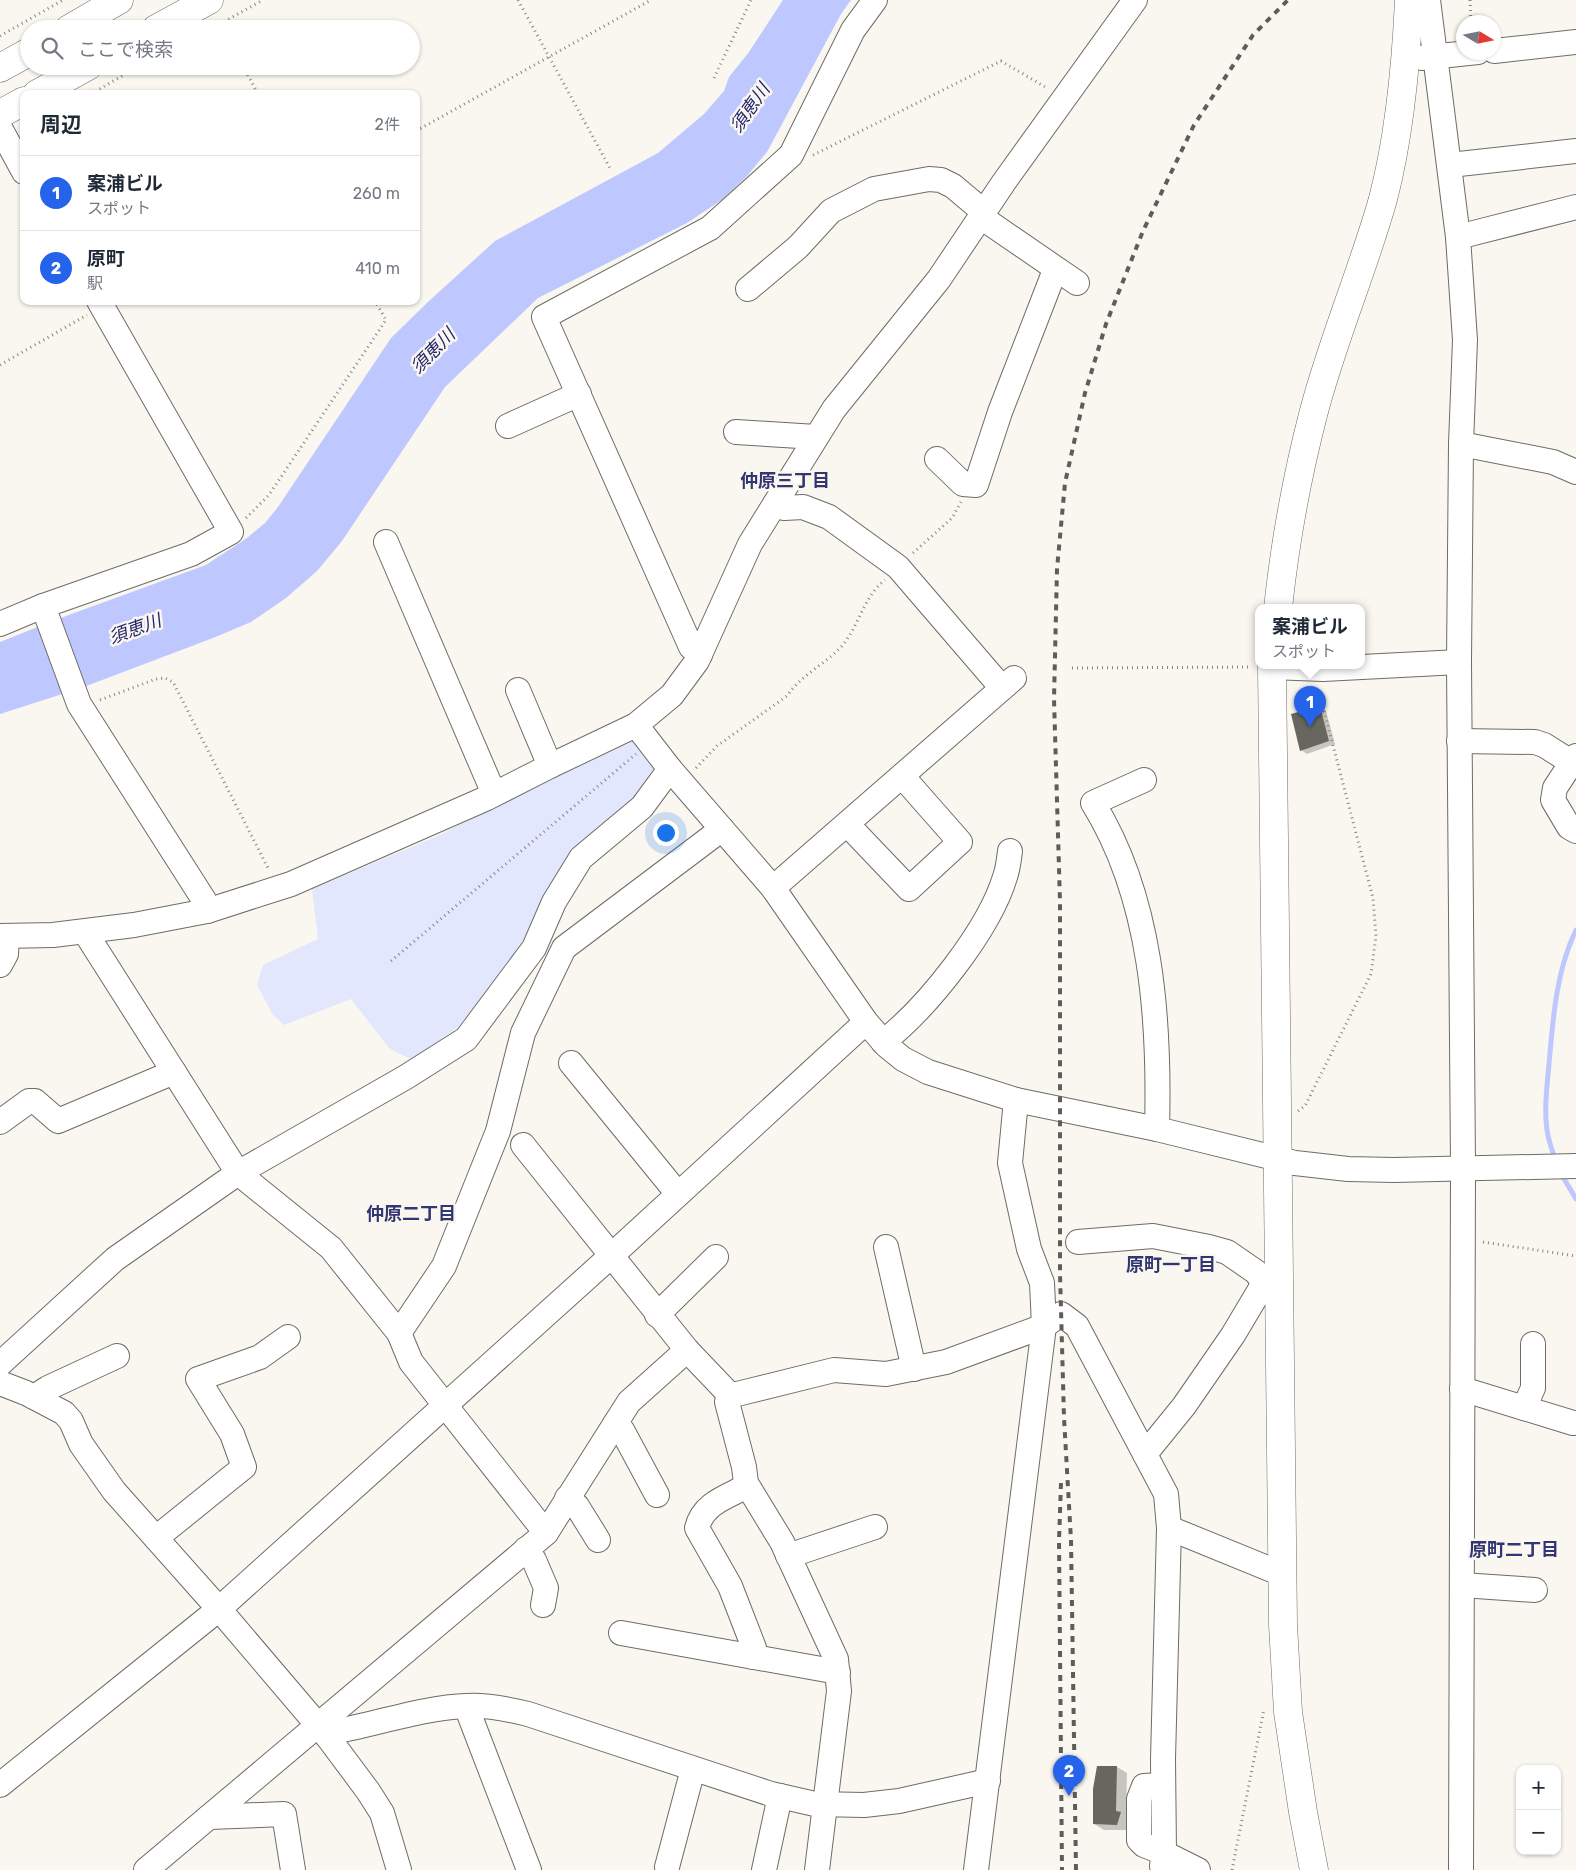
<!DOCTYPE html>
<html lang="ja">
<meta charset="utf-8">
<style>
body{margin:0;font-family:Rubik,"Noto Sans JP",sans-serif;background:#f2f2f3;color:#1f2937}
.controls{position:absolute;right:15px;bottom:15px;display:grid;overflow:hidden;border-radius:10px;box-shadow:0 1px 4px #0004}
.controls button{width:45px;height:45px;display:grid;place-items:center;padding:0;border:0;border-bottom:1px solid #e0e1e3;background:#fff;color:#1f2937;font:25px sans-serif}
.compass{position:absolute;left:1456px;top:15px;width:45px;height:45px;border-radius:50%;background:#fff;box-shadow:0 1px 4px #0004;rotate:100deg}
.you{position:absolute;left:665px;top:832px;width:18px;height:18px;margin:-12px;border:4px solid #fff;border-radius:50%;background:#1a73e8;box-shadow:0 0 0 8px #1a73e833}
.badge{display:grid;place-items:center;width:32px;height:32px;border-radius:50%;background:#2563eb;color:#fff;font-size:16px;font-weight:700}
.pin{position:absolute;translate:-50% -41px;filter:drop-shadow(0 1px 2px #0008)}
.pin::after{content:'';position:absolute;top:26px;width:18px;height:15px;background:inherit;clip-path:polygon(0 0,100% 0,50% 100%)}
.popup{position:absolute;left:1255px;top:604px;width:110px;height:65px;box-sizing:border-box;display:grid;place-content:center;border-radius:10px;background:#fff;filter:drop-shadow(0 1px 4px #0005);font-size:16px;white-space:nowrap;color:#747a83}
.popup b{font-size:19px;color:#1f2937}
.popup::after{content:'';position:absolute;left:50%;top:100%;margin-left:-10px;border:10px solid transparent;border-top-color:#fff}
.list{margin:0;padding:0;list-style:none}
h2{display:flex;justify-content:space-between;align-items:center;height:65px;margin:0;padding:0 20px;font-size:21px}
h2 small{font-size:16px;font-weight:400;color:#747a83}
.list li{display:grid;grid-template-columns:32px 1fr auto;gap:15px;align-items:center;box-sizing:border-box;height:75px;padding:0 20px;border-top:1px solid #e0e1e3}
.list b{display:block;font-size:19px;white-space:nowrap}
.list p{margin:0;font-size:16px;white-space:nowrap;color:#747a83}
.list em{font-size:16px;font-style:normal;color:#747a83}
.icon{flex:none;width:28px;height:28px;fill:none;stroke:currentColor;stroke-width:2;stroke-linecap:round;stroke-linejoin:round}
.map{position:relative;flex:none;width:1576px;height:1870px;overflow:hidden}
.search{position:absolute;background:#fff;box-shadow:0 1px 4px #0004;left:20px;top:20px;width:400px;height:55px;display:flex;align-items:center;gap:12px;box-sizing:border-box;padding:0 18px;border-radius:28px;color:#747a83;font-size:19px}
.panel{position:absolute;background:#fff;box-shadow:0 1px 4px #0004;left:20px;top:90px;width:400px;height:215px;border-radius:10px}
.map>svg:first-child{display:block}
.green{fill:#e2e7fe}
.water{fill:#bec8fe}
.shadow{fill:#0003}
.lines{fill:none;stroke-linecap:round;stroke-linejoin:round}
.stream{stroke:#bec8fe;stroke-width:5}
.building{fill:#67665f}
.minor-casing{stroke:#6e6c66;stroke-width:26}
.major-casing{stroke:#6e6c66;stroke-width:29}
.path{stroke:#878581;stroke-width:3;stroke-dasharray:1 4;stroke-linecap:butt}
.minor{stroke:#fff;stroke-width:24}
.major{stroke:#fff;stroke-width:28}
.rail{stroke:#5f5d5a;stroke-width:4;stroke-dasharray:6 6;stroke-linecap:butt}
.labels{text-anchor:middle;stroke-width:5;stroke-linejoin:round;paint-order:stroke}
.water-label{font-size:18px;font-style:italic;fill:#23236d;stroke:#f9f7f0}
.neighbourhood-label{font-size:18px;font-weight:bold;fill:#323772;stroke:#f9f7f0}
</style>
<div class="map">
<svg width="1576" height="1870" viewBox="0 0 1576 1870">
<rect width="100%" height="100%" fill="#f9f7f0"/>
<polygon class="green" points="634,741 657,771 628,809 555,881 518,950 458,1027 412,1060 389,1048 351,999 284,1025 273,1015 257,985 263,965 318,939 312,889 440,835 502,802"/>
<polygon class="water" points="783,0 851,0 841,14 767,152 747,176 723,199 687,223 538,298 445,387 342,541 317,571 286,598 251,622 213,638 81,688 0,714 0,642 55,620 206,565 247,538 265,523 278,507 391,338 429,301 495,241 658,153 704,114 724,91 729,77 749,52"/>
<g class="shadow">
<polygon points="1320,707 1326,711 1335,744 1307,754 1301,750"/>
<polygon points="1117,1767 1127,1773 1126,1816 1130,1819 1127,1830 1104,1830 1094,1824"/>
</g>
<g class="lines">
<g class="stream">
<path d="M1555,1159C1552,1150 1548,1139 1547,1130C1544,1109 1547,1086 1549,1064C1553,1019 1556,971 1576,930"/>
<polyline points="1560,1172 1576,1199"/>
</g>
</g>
<g class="building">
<polygon points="1320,706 1329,741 1300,751 1291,714"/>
<polygon points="1097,1766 1117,1766 1116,1811 1121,1812 1117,1825 1093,1824 1093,1789"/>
</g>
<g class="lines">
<defs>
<g id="minor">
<polyline points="1428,0 1458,237 1465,340 1461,444 1459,662 1463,1167 1461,1870"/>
<polyline points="1494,51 1576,42"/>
<polyline points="1421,58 1478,52"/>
<polyline points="0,128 24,172"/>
<polyline points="1450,165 1576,151"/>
<polyline points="981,217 1077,283"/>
<polyline points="1458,237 1576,207"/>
<polyline points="748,289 798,247 831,211 874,189 929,179 941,180 953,186 984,212"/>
<polyline points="508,426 579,394"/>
<polyline points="736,432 816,437"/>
<polyline points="1461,444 1553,462 1576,472"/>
<polyline points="937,459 963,484 976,485 1000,412 1055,270"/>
<polyline points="775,504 784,508 803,507 829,517 898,567 1002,688"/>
<polyline points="386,542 494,794"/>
<polyline points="43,606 79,704 204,900 207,911"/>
<polyline points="0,624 43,606 191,554 231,532 99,301"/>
<polyline points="700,655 691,647 544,317 710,228 791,155 853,30 875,0"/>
<polyline points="1271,667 1323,669 1459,662"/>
<polyline points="518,690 550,766"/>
<polyline points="636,725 670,769 773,888 866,1022 887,1046 903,1059 928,1072 1016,1100 1157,1129 1295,1163 1348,1169 1394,1170 1576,1166"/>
<polyline points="1459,741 1535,742 1544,745 1571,762"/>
<polyline points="1576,756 1555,788 1553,800 1569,827 1576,831"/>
<path d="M1144,780L1093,803C1152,898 1160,1020 1157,1129"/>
<polyline points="847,824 909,889 960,842 902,776"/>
<polyline points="773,888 1014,678"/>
<polyline points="85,932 238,1173 331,1248 399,1333 411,1362 546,1533"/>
<polyline points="0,936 53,935 134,925 207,911 291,884 487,798 550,766 636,725 672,695 697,661 750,544 834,409 939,279 1004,182 1135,0"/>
<polyline points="0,965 6,954 7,936"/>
<path d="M883,1042C927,1008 989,930 1005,877C1008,869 1009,859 1010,851"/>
<polyline points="571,1063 678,1194"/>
<polyline points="0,1122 29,1101 35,1101 58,1121 174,1072"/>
<polyline points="523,1145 687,1350 729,1394 737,1394 834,1370 886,1374 946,1362 1044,1326 1061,1314 1077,1326 1166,1494 1169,1528 1163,1759 1164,1853 1198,1870"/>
<polyline points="1078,1242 1153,1236 1209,1247 1227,1252 1256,1272 1264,1283"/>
<polyline points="886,1247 914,1369"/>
<polyline points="657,1315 716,1257"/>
<polyline points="399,1333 444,1266 498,1131 523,1033 564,948 722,829"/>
<polyline points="0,1364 115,1259 238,1173 406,1077 466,1039 534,948 554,902 581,858 642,807 670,769"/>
<polyline points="0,1383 26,1393 64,1413 71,1421 81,1444 114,1491 219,1609 327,1736 368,1791 382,1813 399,1870"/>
<polyline points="1462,1389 1573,1423"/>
<polyline points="729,1394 727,1402 744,1467 746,1483 782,1542 836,1659 839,1691 817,1870"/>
<polyline points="34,1397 48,1388 117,1356"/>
<polyline points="1524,1408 1533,1388 1533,1344"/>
<polyline points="615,1424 622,1430 657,1495"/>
<polyline points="1145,1454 1184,1406 1233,1335 1264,1283"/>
<path d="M747,1486C727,1497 703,1503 697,1528L730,1586L754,1648L753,1657"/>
<polyline points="567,1498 577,1506 598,1540"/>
<polyline points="1169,1528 1282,1574"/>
<polyline points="156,1538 244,1467 232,1434 198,1379 260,1357 288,1337"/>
<polyline points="526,1549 534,1560 546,1588 543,1605"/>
<polyline points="788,1556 875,1527"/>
<polyline points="1462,1585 1535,1590"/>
<polyline points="621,1633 838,1672"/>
<polyline points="466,1706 529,1870"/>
<path d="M327,1736L338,1731C379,1723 427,1707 467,1706C488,1705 508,1709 528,1714L771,1794L815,1804L864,1805L899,1801L988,1781"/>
<polyline points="0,1785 219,1609 611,1256 866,1022"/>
<polyline points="209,1817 284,1814 293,1870"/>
<polyline points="1162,1866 1164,1853 1144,1845 1139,1840 1139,1799 1144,1786 1163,1785"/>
<polyline points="667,1867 693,1769"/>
<polyline points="146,1870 546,1533 629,1402 687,1350"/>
<polyline points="764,1870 780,1796"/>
<polyline points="976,1870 1044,1326 1042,1283 1029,1249 1010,1163 1016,1100"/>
</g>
<g id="major">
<polyline points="69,29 119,0"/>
<polyline points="156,29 209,0"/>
<polyline points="0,68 29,52"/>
<polyline points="37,94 88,66"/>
<polyline points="0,114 24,101"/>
<path d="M1278,608C1285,542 1297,476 1314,411C1333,339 1363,270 1383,199C1400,134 1406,66 1409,0"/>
<polyline points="1272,666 1283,1625 1288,1712 1303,1812 1314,1870"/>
</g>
</defs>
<use href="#minor" class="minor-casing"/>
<use href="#major" class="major-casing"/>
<g class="path">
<polyline points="518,0 611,170"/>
<polyline points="1470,0 1471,22"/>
<polyline points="211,29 263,0"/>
<polyline points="0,36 63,0"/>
<polyline points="243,66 258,94"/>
<polyline points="714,78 751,0"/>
<polyline points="91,94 139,66"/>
<polyline points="416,131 651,0"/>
<polyline points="813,155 1001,61 1047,88"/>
<polyline points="0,365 87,315"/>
<polyline points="246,518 269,495 386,320 375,301"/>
<polyline points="913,553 952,518 961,502"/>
<polyline points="1072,668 1251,667"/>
<polyline points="100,700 156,679 165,678 173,682 269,870"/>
<path d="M696,768L717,746L787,696C801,675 824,665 841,647C859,627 863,597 885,580"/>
<polyline points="391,961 636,754"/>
<polyline points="1298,1111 1305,1106 1371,974 1376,936 1373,898 1318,688"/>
<polyline points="1483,1242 1576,1256"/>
<polyline points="1232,1870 1264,1709"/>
</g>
<use href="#minor" class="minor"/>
<use href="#major" class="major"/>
<g class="rail">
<polyline points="1061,1483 1059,1541 1062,1870"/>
<polyline points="1076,1870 1071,1540 1064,1418 1060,1273 1060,902 1054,699 1057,569 1065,483 1085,393 1106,324 1143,231 1194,125 1253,35 1288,0"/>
</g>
</g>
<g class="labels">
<g class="water-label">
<text transform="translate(750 108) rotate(-55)" y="6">須恵川</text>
<text transform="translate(433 351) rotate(-46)" y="6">須恵川</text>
<text transform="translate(135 629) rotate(-20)" y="6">須恵川</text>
</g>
<g class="neighbourhood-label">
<text x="785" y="487">仲原三丁目</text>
<text x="411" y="1220">仲原二丁目</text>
<text x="1171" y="1271">原町一丁目</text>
<text x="1514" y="1556">原町二丁目</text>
</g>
</g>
</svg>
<div class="controls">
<button>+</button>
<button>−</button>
</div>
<svg class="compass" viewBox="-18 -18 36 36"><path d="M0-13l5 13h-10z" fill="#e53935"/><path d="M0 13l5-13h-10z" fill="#747a83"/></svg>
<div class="you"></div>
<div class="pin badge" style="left:1310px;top:727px">1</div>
<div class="popup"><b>案浦ビル</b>スポット</div>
<div class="pin badge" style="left:1069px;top:1796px">2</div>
<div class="search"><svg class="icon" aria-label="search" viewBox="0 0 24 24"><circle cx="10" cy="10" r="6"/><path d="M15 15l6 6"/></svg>ここで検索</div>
<section class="panel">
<h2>周辺<small>2件</small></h2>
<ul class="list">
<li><span class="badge">1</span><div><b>案浦ビル</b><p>スポット</p></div><em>260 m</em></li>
<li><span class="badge">2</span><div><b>原町</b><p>駅</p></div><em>410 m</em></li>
</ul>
</section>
</div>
